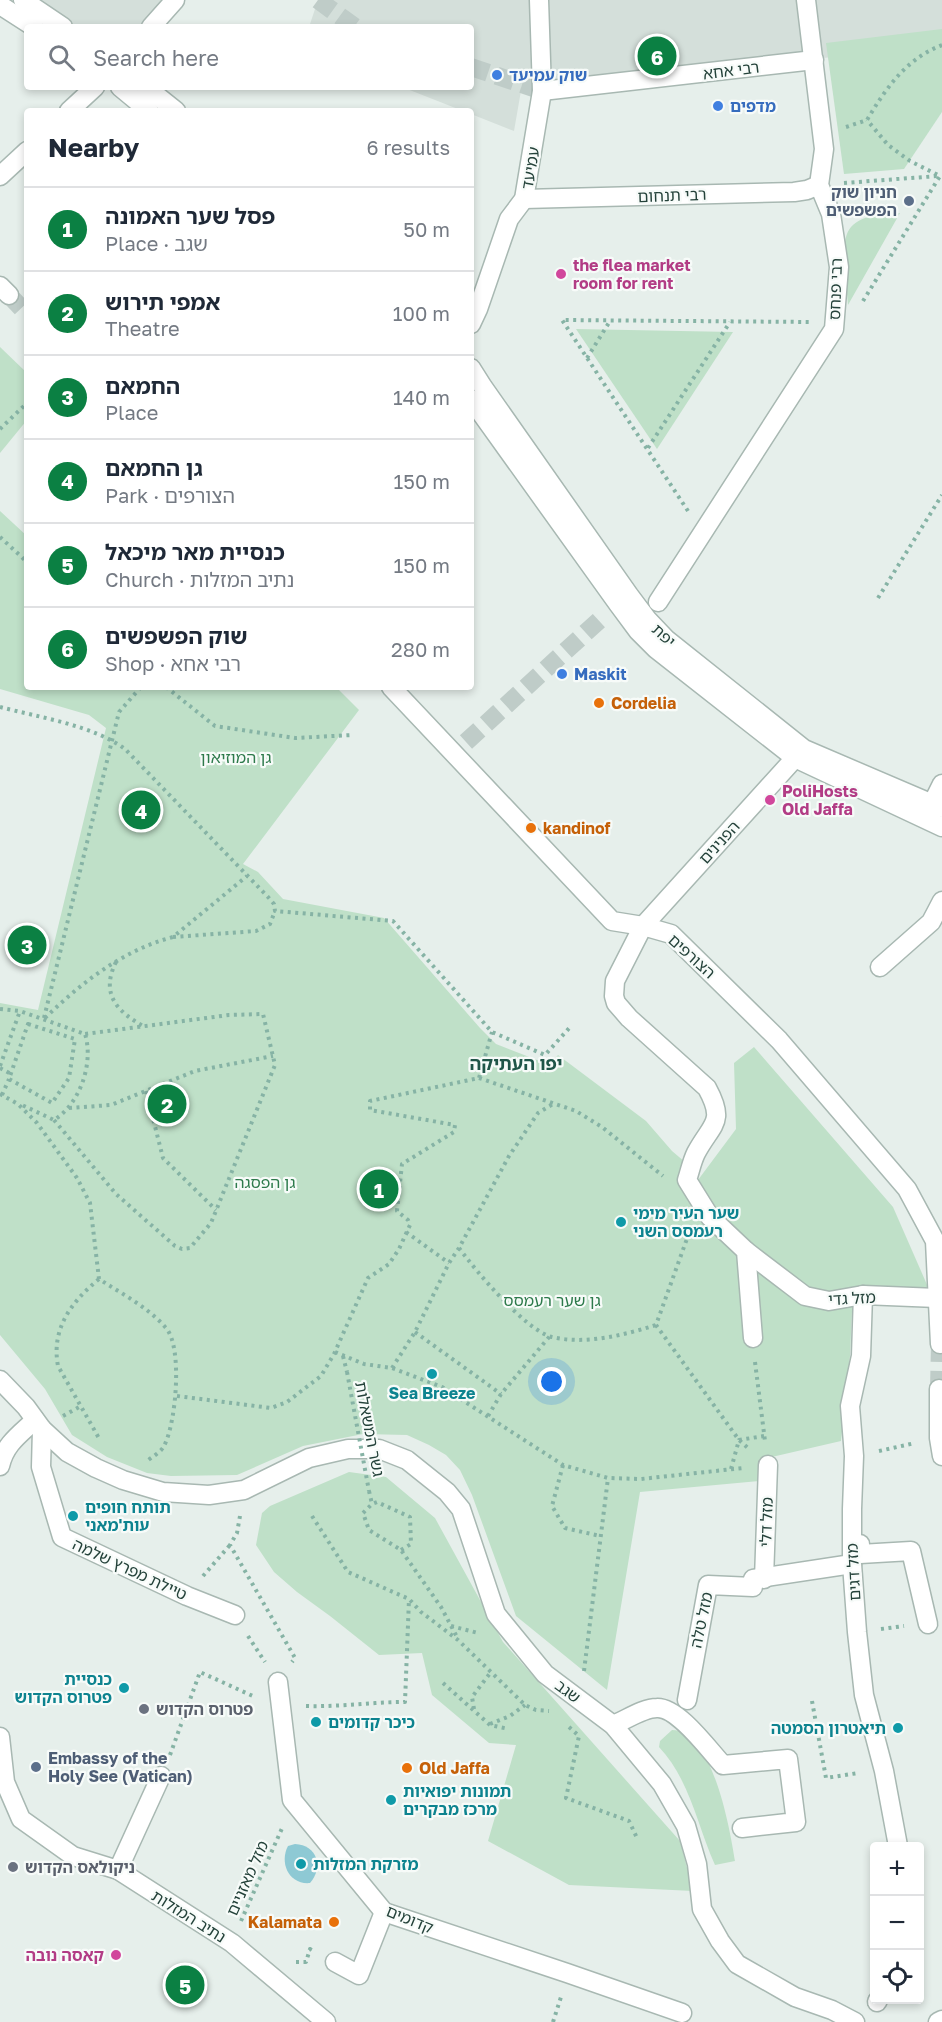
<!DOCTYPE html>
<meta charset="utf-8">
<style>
body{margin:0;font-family:"Golos Text","Noto Sans Hebrew",sans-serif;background:#f6f6f7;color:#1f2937}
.controls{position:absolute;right:18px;bottom:18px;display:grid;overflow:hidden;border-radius:6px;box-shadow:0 3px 9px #0003}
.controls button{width:54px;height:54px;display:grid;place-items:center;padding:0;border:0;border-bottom:2px solid #e0e1e3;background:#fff;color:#1f2937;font:30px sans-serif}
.you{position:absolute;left:552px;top:1382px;width:21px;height:21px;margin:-15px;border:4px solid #fff;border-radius:50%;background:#1a73e8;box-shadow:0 0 0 9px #1a73e833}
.badge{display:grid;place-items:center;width:39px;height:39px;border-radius:50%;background:#0b8043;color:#fff;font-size:20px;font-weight:700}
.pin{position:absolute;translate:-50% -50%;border:3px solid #fff;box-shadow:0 2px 6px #0006}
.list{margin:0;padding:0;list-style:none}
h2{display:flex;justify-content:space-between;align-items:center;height:78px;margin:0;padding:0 24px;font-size:26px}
h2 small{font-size:20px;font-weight:400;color:#747a83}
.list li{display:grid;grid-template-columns:39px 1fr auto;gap:18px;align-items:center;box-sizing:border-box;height:84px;padding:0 24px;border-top:2px solid #e0e1e3}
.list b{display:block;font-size:22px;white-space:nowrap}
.list p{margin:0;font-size:20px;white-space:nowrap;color:#747a83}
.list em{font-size:20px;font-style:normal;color:#747a83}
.icon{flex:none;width:33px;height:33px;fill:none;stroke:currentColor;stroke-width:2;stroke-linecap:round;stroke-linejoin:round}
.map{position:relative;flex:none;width:942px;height:2022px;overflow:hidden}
.search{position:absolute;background:#fff;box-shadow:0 3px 9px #0003;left:24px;top:24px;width:450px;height:66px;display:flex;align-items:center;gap:15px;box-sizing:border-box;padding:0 21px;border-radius:6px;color:#747a83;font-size:22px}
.panel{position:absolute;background:#fff;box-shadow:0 3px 9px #0003;left:24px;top:108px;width:450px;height:582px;border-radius:6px}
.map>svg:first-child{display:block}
.built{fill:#d4dfda}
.green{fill:#bfe0c8}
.water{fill:#8ec9d4}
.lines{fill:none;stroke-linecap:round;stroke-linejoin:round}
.minor-tunnel{stroke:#bfccc8;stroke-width:18;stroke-dasharray:18 9;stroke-linecap:butt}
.minor-casing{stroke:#a8b8b2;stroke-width:21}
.path{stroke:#86b3a5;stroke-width:4;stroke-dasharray:3 4.5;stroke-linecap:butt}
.minor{stroke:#fff;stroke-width:18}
.path-bridge{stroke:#86b3a5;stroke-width:4;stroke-dasharray:3 4.5;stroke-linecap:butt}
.shop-dot{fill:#3f7fe0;stroke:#f7fbf9;stroke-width:2}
.service-dot{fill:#5c6f8a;stroke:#f7fbf9;stroke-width:2}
.hotel-dot{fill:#d1479c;stroke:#f7fbf9;stroke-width:2}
.food-dot{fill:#e8710a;stroke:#f7fbf9;stroke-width:2}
.culture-dot{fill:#0f9aa8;stroke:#f7fbf9;stroke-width:2}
.worship-dot{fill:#6b7280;stroke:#f7fbf9;stroke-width:2}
.labels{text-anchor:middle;stroke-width:4.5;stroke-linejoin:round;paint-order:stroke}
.street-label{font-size:16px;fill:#24423a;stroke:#f7fbf9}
.shop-label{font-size:16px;font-weight:bold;fill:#366cbe;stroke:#f7fbf9;text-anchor:start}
.service-label{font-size:16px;font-weight:bold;fill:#4e5e75;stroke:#f7fbf9;text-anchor:end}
.hotel-label{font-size:16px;font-weight:bold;fill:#b23c85;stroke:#f7fbf9;text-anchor:start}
.food-label{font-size:16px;font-weight:bold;fill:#c56008;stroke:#f7fbf9;text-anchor:start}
.park-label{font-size:16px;fill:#2d7a4b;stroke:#f7fbf9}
.culture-label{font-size:16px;font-weight:bold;fill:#0d838f;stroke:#f7fbf9;text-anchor:start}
.worship-label{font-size:16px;font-weight:bold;fill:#5b616d;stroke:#f7fbf9;text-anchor:start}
.neighbourhood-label{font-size:18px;font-weight:bold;fill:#1f5548;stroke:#f7fbf9}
</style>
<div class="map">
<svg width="942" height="2022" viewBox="0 0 942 2022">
<rect width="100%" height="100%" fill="#e6efeb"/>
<g class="built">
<polygon points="31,0 167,0 139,27 72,27"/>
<polygon points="318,0 942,0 942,44 542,91 522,85 514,131 471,114 471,111 463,111 402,87 471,87 471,27 309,27"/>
</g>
<g class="green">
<polygon points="942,29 942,112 904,169 844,174 826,43"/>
<path d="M900,213L848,305C847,286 838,241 851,227C863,214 884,214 900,213Z"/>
<polygon points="576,329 733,332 657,449"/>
<polygon points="0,347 27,373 27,420 0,453"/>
<polygon points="0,511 27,536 27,687 336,687 359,710 243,864 258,872 283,899 384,918 480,1028 496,1044 550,1065 558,1055 646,1121 672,1151 692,1168 698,1180 736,1129 734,1063 754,1047 893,1207 928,1287 853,1289 850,1356 841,1441 759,1460 759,1481 640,1492 607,1690 516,1616 472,1495 460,1470 446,1455 429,1445 407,1435 363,1434 303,1446 237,1475 171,1476 147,1473 107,1457 72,1435 45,1389 0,1335 0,1003 38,1010 106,728 89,715 0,689"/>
<polygon points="349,1472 386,1477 435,1518 503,1642 680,1841 693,1891 569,1885 488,1841 516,1745 489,1743 432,1695 422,1653 379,1655 330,1616 297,1592 274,1572 256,1545 262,1513 270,1506"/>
<path d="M672,1730C713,1730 730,1830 735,1861L715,1865C697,1825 690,1780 659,1747L660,1741Z"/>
</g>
<path class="water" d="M295,1844C317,1845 324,1867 310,1883C289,1885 279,1863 288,1846Z"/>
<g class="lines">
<g class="minor-tunnel">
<polyline points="318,0 355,27"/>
<polyline points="471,67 542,91"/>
<polyline points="9,295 27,314"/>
<polyline points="466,742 605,615"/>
<polyline points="939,1389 940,1344"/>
</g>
<defs>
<g id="minor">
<polyline points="23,0 63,27"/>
<polyline points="0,5 34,27"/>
<polyline points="151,27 175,0"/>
<polyline points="120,87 149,111"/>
<polyline points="146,87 176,111"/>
<polyline points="542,91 814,60"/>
<polyline points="69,111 95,87"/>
<polyline points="0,176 27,151"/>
<polyline points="524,199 794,192 807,190 819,185"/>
<polyline points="0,286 9,295"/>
<polyline points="471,324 478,309 509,219 524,199 542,91 539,0"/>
<polyline points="471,368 483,387 629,595 647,619 666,639 804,749 942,808"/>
<polyline points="471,399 618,604 638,631 656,649 795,758 942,827"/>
<polyline points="658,602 834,329 839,267 831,214 819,185 824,149 806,0"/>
<polyline points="391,687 612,921 643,926 671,934 779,1040 907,1189 935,1241 940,1344"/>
<polyline points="927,814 942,784"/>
<polyline points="880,967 931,922 942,901"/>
<polyline points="746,1251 805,1296 829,1301 863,1295 937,1298"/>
<polyline points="863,1295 861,1356 850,1406 854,1456 852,1509 852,1564 857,1632 864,1695 884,1771 898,1846"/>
<path d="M753,1338L746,1251L710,1217L687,1180C690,1171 692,1161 696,1153C712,1123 726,1123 707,1088L629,1018L616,1003L614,996L615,981L643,926L795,758"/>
<polyline points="0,1380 26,1407 42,1429 67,1452 96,1468 123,1480 163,1492 209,1495 244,1490 309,1458 348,1449 379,1449 407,1460 447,1492 461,1509 496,1614 545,1674 613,1725 662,1784 686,1826 697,1864 702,1909 720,1941 737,1964 795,1997 832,2010 855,2022"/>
<polyline points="939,1389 939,1438 942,1456"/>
<polyline points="42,1429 41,1467 62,1537 187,1596 235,1615"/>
<path d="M0,1466C5,1444 19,1435 35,1420"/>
<polyline points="860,1544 860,1554 911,1551 928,1624"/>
<polyline points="764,1579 768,1465"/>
<polyline points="278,1682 292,1800 384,1912 567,1973 682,2013"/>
<polyline points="687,1700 708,1585 753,1587 753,1579 852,1564"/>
<path d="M613,1725C626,1720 643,1708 657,1708C678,1707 709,1750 723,1765L788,1759L796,1822L742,1828"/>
<polyline points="0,1737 5,1782 21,1819 73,1856 118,1870 232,1943 326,2022"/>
<polyline points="118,1870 161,1776"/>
<polyline points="335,1962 359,1975 384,1912"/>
<polyline points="877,2002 878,2000"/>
<polyline points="938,2022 942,2020"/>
</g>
</defs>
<use href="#minor" class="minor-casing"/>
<g class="path">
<path d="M846,127L867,120C886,88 906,59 942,45"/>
<polyline points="844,183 938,176"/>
<polyline points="863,301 940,176 910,161 888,145 867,120"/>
<polyline points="587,358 610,321"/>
<polyline points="0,429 27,403"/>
<polyline points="648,448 730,322"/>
<polyline points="688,511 562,320 810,322"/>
<polyline points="0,537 27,562"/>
<polyline points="878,598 942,495"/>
<polyline points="166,687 215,726 295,738 353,735"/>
<path d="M0,707C38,717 96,726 126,750L268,897L274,904L275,911L393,921L492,1032L545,1055L571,1026"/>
<polyline points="173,937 256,931 270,924 275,911"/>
<path d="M116,962C100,994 117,1012 145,1027"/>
<path d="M0,1009L20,1011L85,1034C94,1063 80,1104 54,1120L22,1105"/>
<polyline points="44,1018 119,712 141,687"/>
<path d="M45,1018C81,983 123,950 173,937L247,876"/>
<polygon points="28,1024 75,1039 69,1078 52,1103 9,1079"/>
<polyline points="0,1066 20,1011"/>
<polyline points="0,1068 11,1074"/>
<polyline points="479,1078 576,1111 602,1127 663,1176"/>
<polyline points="146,1091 163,1158 216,1210"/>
<path d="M0,1094L18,1104L37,1123L77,1178L90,1203L99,1279C122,1294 148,1307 166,1328C183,1347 176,1424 164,1446C161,1452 152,1457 147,1461"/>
<polyline points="2,1095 9,1079"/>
<polyline points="69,1108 111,1105 195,1071 273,1056"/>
<polyline points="54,1120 116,1194 175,1246 182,1249 190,1248 211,1223 275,1065 263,1014 229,1015 85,1034"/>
<polyline points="406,1232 449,1263"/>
<polyline points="689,1233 656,1325 739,1440 749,1449"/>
<path d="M459,1248C476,1271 525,1330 552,1337C586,1345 624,1335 656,1325"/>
<path d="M99,1279C71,1302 51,1329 58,1366L100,1440"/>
<polyline points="415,1332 501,1394"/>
<polyline points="335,1352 364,1364 392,1368 442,1387 563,1465 608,1478 641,1479 743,1468"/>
<polyline points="343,1356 347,1372"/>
<polyline points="755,1362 765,1441"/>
<polyline points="392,1368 415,1332 449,1263 459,1248 509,1156 538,1113 553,1104"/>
<polyline points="177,1396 271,1408 287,1402 321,1376 334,1354 368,1278 389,1264 399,1249 410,1225 408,1220 397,1211 402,1164 454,1132 455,1125 370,1110 370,1101 479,1078 492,1032"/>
<polyline points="63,1416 81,1406"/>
<polyline points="488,1416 501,1394 550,1336"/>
<polyline points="879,1451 915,1443"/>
<polyline points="563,1465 552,1506 565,1528 600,1536"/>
<polyline points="731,1469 739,1440 764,1436"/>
<polyline points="369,1491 372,1504"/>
<polyline points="240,1516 237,1533 230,1545 295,1658 292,1662"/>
<polyline points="312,1516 348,1572 409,1599 421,1612 458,1640 525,1705 536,1710 549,1711"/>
<polyline points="401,1550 411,1544 410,1517 377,1502 372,1504 363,1513 369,1530 401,1550 441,1607 457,1637"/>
<polyline points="203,1576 230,1545"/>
<polyline points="451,1626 478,1633"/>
<polyline points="881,1629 904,1626"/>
<polyline points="248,1636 265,1662"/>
<polyline points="584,1671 608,1478"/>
<polyline points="443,1683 490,1725 509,1729"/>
<polyline points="812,1701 826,1778 858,1773"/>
<path d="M306,1706C340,1707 372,1702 405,1702L409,1599"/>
<polyline points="474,1709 472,1697 491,1672"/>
<polyline points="490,1724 510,1716 525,1705"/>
<polyline points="569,1727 579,1736 566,1798 629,1821 638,1840"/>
<polyline points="170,1755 200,1672 255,1697"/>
<polyline points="241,1921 283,1826"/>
<polyline points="296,1962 306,1962 310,1949 313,1951"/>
<polyline points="553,2022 561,1997"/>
</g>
<use href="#minor" class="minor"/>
<polyline class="path-bridge" points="347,1372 369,1491"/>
</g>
<g class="shop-dot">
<circle cx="497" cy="75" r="6"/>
<circle cx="718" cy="106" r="6"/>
<circle cx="562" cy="674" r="6"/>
</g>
<g class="service-dot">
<circle cx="909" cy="201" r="6"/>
<circle cx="36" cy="1767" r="6"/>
</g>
<g class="hotel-dot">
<circle cx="561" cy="274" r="6"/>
<circle cx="770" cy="800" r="6"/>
<circle cx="116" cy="1955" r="6"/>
</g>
<g class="food-dot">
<circle cx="599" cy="703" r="6"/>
<circle cx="531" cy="828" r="6"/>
<circle cx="407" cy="1768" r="6"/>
<circle cx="334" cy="1922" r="6"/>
</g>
<g class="culture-dot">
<circle cx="621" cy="1222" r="6"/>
<circle cx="432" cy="1374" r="6"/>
<circle cx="73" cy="1516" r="6"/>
<circle cx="124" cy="1688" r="6"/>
<circle cx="316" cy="1722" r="6"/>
<circle cx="898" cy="1728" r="6"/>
<circle cx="391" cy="1800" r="6"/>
<circle cx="301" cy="1864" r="6"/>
</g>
<g class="worship-dot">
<circle cx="144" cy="1709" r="6"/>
<circle cx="13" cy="1867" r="6"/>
</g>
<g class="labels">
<g class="street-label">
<text transform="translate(731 70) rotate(-7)" y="6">רבי אחא</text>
<text transform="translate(530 168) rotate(-80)" y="6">עמיעד</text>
<text transform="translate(672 195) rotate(-2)" y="6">רבי תנחום</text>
<text transform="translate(835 289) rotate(-88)" y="6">רבי פנחס</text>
<text transform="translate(664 635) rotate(42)" y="6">יפת</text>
<text transform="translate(719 842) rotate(-48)" y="6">הפנינים</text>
<text transform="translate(692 956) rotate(42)" y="6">הצורפים</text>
<text transform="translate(852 1298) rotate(-3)" y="6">מזל גדי</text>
<text transform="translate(370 1429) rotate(79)" y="6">גשר המשאלות</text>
<text transform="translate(766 1522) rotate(-88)" y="6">מזל דלי</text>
<text transform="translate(130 1569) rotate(25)" y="6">טיילת מפרץ שלמה</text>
<text transform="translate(853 1572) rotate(-93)" y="6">מזל דגים</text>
<text transform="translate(701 1620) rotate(-78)" y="6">מזל טלה</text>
<text transform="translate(568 1691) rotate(37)" y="6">שגב</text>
<text transform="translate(247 1878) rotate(-66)" y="6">מזל מאזניים</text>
<text transform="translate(189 1916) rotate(32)" y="6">נתיב המזלות</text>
<text transform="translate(410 1919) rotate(22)" y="6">קדומים</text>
</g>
<g class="shop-label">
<text x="509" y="81">שוק עמיעד</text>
<text x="730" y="112">מדפים</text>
<text x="574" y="680">Maskit</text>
</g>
<g class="service-label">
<text x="897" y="198">חניון שוק<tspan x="897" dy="18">הפשפשים</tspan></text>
<text x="48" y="1764" text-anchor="start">Embassy of the<tspan x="48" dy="18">Holy See (Vatican)</tspan></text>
</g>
<g class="hotel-label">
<text x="573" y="271">the flea market<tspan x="573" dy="18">room for rent</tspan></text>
<text x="782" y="797">PoliHosts<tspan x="782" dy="18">Old Jaffa</tspan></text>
<text x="104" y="1961" text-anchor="end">קאסה נובה</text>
</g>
<g class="food-label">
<text x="611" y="709">Cordelia</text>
<text x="543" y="834">kandinof</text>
<text x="419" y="1774">Old Jaffa</text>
<text x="322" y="1928" text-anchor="end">Kalamata</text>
</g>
<g class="park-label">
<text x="236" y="763">גן המוזיאון</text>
<text x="265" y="1188">גן הפסגה</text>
<text x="552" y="1306">גן שער רעמסס</text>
</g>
<g class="culture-label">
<text x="633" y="1219">שער העיר מימי<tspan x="633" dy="18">רעמסס השני</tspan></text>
<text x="432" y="1399" text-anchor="middle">Sea Breeze</text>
<text x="85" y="1513">תותח חופים<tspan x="85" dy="18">עות'מאני</tspan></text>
<text x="112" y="1685" text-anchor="end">כנסיית<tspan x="112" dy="18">פטרוס הקדוש</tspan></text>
<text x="328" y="1728">כיכר קדומים</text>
<text x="886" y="1734" text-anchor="end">תיאטרון הסמטה</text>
<text x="403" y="1797">תמונות יפואיות<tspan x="403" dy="18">מרכז מבקרים</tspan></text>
<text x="313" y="1870">מזרקת המזלות</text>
</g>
<g class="worship-label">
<text x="156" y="1715">פטרוס הקדוש</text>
<text x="25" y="1873">ניקולאס הקדוש</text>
</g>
<g class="neighbourhood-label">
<text x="516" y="1070">יפו העתיקה</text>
</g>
</g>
</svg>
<div class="controls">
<button>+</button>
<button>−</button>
<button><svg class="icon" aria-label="locate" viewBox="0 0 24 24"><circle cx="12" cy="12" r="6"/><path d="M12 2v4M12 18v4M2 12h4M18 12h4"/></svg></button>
</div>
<div class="you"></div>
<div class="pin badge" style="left:379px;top:1189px">1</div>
<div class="pin badge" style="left:167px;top:1104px">2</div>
<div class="pin badge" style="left:27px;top:945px">3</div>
<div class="pin badge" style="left:141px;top:810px">4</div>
<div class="pin badge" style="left:185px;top:1985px">5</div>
<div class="pin badge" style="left:657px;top:56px">6</div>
<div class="search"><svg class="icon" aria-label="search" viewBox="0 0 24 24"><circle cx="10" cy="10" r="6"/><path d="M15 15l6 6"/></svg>Search here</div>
<section class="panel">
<h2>Nearby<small>6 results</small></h2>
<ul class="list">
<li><span class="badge">1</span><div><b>פסל שער האמונה</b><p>Place · שגב</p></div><em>50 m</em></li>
<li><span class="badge">2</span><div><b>אמפי תירוש</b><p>Theatre</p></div><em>100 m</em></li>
<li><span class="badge">3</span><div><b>החמאם</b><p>Place</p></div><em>140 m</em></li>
<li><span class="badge">4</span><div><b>גן החמאם</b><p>Park · הצורפים</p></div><em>150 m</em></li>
<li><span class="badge">5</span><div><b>כנסיית מאר מיכאל</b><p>Church · נתיב המזלות</p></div><em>150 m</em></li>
<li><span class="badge">6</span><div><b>שוק הפשפשים</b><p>Shop · רבי אחא</p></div><em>280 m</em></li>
</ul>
</section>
</div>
